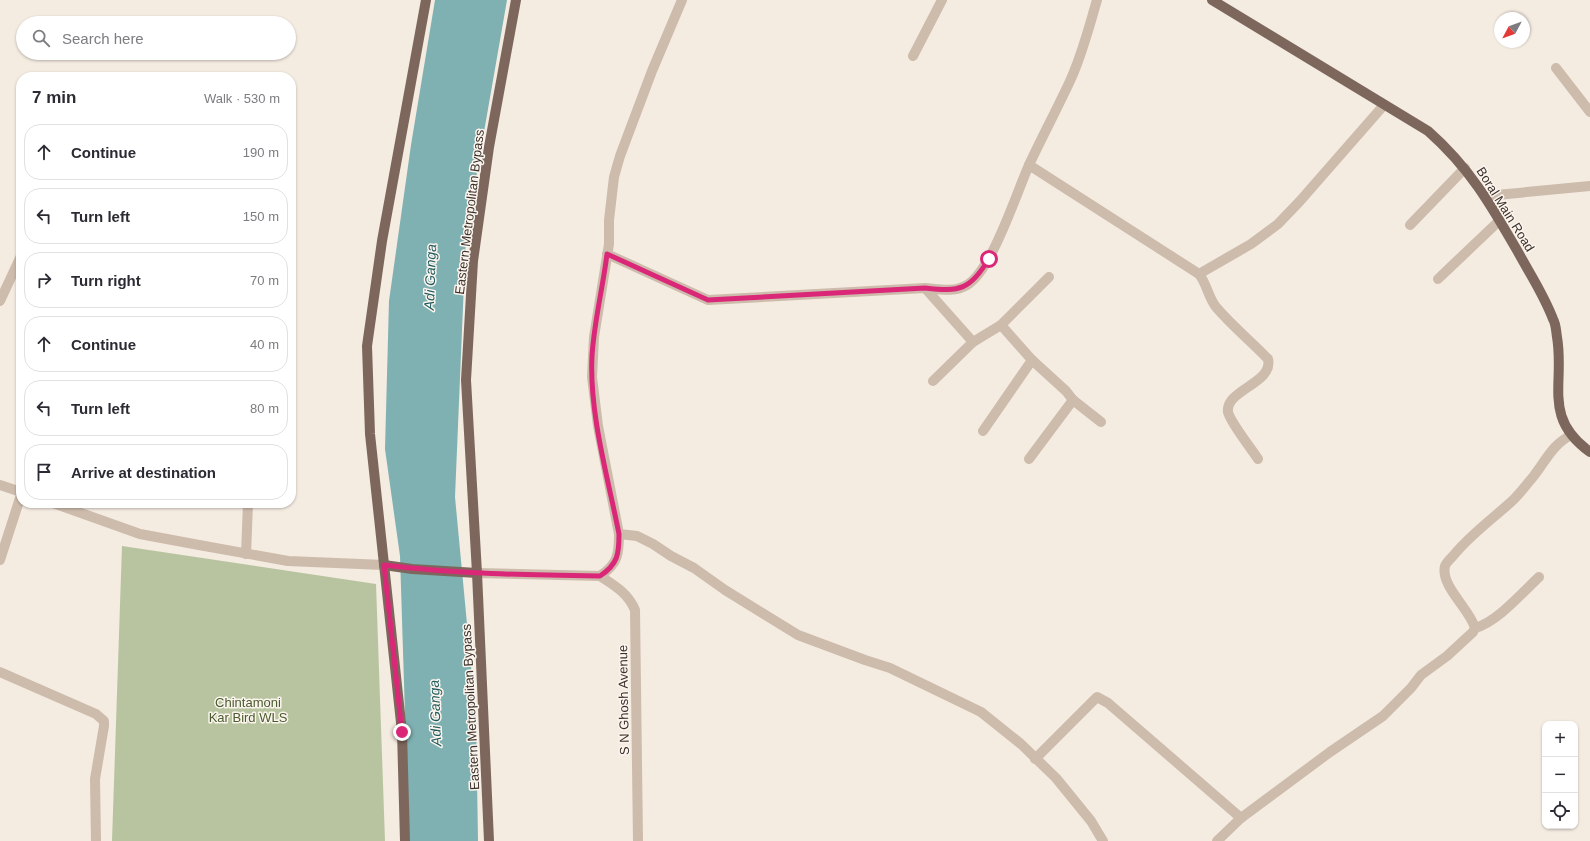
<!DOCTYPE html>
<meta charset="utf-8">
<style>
body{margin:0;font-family:Helvetica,sans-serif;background:#f2f2f3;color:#2b2b33}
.controls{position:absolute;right:12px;bottom:12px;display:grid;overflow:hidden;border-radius:8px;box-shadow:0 1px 3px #0004}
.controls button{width:36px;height:36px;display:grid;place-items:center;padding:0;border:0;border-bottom:1px solid #e1e1e2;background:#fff;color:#2b2b33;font:20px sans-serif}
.compass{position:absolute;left:1494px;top:12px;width:36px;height:36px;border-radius:50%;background:#fff;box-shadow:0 1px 3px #0004;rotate:229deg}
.stop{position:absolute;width:12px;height:12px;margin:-9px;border:3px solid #db2777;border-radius:50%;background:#fff}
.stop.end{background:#db2777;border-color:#fff;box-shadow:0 1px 4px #0008}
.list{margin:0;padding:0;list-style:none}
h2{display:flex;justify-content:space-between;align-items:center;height:52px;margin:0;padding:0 16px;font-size:17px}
h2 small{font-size:13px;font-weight:400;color:#7c7c81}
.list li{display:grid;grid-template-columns:26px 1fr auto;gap:12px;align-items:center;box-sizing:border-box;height:56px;margin:0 8px 8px;padding:0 8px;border:1px solid #e1e1e2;border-radius:16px}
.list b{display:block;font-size:15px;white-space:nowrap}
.list em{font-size:13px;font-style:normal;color:#7c7c81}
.icon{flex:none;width:22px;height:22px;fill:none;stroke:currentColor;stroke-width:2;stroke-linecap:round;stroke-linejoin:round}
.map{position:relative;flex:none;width:1590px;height:841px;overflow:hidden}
.search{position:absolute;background:#fff;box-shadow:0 1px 3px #0004;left:16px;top:16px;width:280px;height:44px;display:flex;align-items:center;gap:10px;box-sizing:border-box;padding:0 14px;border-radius:22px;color:#7c7c81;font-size:15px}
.panel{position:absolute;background:#fff;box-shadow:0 1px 3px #0004;left:16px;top:72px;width:280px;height:436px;border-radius:16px}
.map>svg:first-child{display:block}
.green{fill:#b8c4a0}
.water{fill:#7fb0b2}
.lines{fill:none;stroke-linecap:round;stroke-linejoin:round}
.minor{stroke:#cdbbac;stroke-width:10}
.major{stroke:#7d675c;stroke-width:10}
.route{stroke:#db2777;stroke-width:5}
.labels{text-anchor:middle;stroke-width:3;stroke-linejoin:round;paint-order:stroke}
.street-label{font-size:13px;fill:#3b302b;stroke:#fbf5ee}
.park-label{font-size:13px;fill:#4a5a2e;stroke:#fbf5ee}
.water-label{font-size:14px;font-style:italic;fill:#1f5a5e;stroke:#fbf5ee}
</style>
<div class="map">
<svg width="1590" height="841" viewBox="0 0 1590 841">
<rect width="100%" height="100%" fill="#f4ebe1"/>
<polygon class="green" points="122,546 376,584 385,841 112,841"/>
<polygon class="water" points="435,0 507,0 466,235 455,497 476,719 478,841 409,841 400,556 385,449 389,301 411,145"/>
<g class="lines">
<g class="minor">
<polyline points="913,56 942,0"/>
<polyline points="1556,68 1590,112"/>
<path d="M1029,165L1199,274C1207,284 1208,297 1216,307C1232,326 1251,341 1268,359C1274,383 1225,390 1228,412C1230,422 1251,448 1258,459"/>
<polyline points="1486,196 1590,186"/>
<polyline points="1410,225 1465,168"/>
<path d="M607,254L708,300L925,288C938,289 954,293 967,285C992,270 1016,194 1029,165C1042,137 1057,109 1070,81C1082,55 1089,27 1097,0"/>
<polyline points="1199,274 1251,244 1278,224 1300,201 1384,105"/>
<polyline points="1438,279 1500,220"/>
<polyline points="925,288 973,342 1001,325 1049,277"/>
<polyline points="0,301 21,256"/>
<polyline points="1001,325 1032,360 1066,391 1073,400 1029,459"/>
<polyline points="933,381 973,342"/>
<polyline points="1073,400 1101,422"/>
<polyline points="983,431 1032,360"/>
<polyline points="0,485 21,492"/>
<polyline points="53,503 140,534 199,545 288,561 384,565"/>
<polyline points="619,534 637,536 653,544 671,556 694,568 725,590 798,635 865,660 890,668 981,712 1021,744 1056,778 1091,821 1103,841"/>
<polyline points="246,554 248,503"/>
<polyline points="0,560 21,495"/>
<path d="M477,573L600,576C618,564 619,554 619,534L598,426L592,377L594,337L609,244V220L614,177L620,156L652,71L682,0"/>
<path d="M600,576C615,586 628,593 635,610L638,841"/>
<path d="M1475,628C1497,622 1522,593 1539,577"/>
<polyline points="0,672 96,714 104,721 104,726 95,779 96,841"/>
<polyline points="1035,759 1097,697 1108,703 1241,818"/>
<path d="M1217,841L1241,818L1330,752L1383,716L1411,688L1421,675L1447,656L1473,632L1475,628C1470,609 1440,586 1445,566C1446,563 1450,559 1453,556C1469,536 1491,520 1511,502C1519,495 1526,485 1533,477C1545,462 1553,443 1572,435"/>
</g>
<g class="major">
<path d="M1212,0L1428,131C1470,168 1491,205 1518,252C1530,274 1544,295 1553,319C1556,324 1556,331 1557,337C1565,384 1542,417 1590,452"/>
<polyline points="384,565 412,569 477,573"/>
<polyline points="405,841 402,732 370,434 367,346 382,241 426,0"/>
<polyline points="489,841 477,573 466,380 473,261 489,147 516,0"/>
</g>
</g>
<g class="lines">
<path class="route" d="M402,732L384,565C455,574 528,575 600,576C618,564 619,554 619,534C608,478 589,413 592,356C594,322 603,287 607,254L708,300L925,288C961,292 969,290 989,259"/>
</g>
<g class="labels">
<g class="street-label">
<text transform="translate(1506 209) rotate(58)" y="5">Boral Main Road</text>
<text transform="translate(469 212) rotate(-83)" y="5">Eastern Metropolitan Bypass</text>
<text transform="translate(623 700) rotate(-91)" y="5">S N Ghosh Avenue</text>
<text transform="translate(470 707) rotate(-93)" y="5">Eastern Metropolitan Bypass</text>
</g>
<g class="park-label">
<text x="248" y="707">Chintamoni<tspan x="248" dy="15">Kar Bird WLS</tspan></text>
</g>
<g class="water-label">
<text transform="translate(430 277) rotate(-88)" y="5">Adi Ganga</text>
<text transform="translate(435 713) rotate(-92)" y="5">Adi Ganga</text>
</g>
</g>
</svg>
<div class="controls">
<button>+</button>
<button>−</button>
<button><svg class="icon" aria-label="locate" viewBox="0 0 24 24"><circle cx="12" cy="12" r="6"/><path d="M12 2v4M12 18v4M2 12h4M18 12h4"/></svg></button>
</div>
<svg class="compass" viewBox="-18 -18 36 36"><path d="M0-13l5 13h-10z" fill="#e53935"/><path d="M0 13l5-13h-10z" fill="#7c7c81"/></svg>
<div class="stop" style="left:989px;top:259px"></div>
<div class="stop end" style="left:402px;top:732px"></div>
<div class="search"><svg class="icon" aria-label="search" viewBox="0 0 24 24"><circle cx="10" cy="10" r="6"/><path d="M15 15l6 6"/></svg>Search here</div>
<section class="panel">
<h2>7 min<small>Walk · 530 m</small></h2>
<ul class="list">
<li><svg class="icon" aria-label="ahead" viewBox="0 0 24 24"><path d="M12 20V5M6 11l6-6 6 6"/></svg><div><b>Continue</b></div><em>190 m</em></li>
<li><svg class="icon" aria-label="left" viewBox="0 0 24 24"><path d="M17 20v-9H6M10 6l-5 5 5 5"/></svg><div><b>Turn left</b></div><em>150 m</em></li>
<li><svg class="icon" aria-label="right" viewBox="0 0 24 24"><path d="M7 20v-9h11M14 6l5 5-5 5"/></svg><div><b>Turn right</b></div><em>70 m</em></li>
<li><svg class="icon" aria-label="ahead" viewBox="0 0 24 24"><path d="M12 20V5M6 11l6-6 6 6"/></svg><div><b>Continue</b></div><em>40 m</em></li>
<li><svg class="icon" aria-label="left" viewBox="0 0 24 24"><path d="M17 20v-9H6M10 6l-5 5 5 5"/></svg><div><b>Turn left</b></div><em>80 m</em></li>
<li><svg class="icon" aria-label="arrive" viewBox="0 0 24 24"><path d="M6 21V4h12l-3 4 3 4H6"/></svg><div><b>Arrive at destination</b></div></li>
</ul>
</section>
</div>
